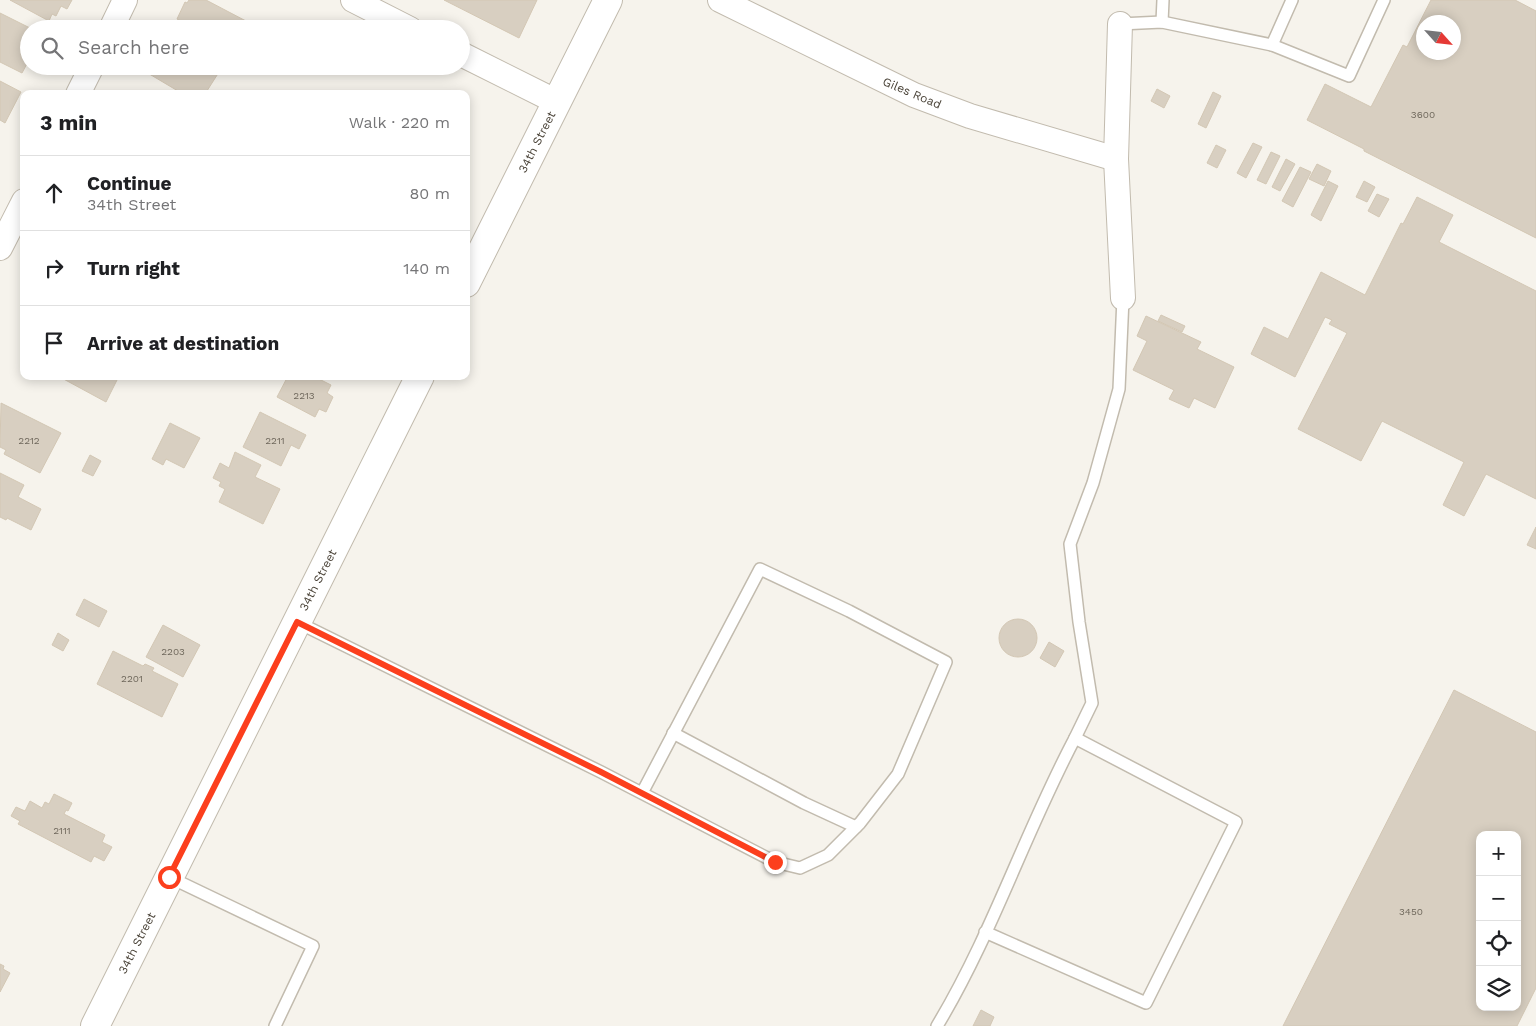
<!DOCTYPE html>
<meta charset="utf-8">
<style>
body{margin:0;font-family:"Work Sans",sans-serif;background:#f2f2f2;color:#202124}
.controls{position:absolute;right:15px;bottom:15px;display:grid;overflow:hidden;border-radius:10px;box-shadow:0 2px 12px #0003}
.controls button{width:45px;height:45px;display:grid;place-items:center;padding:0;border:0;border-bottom:1px solid #e0e0e0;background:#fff;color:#202124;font:25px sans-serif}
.compass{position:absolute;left:1416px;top:15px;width:45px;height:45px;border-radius:50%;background:#fff;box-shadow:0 2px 12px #0003;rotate:117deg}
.stop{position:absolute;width:15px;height:15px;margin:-11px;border:4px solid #fc3f1d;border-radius:50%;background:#fff}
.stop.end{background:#fc3f1d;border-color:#fff;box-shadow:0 1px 5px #0008}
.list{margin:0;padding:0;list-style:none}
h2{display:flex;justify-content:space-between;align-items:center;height:65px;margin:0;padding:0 20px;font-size:21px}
h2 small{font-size:16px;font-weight:400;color:#757577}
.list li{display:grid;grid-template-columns:32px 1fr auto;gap:15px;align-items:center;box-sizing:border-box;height:75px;padding:0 20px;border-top:1px solid #e0e0e0}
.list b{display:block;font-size:19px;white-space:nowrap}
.list p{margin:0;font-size:16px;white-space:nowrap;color:#757577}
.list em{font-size:16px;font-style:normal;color:#757577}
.icon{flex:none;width:28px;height:28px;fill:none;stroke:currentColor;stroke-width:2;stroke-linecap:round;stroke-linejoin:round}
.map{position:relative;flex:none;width:1536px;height:1026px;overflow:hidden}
.search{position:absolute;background:#fff;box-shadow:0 2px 12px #0003;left:20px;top:20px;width:450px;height:55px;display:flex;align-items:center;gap:12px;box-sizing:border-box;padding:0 18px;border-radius:28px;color:#757577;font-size:19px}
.panel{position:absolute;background:#fff;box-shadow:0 2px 12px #0003;left:20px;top:90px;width:450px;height:290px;border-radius:10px}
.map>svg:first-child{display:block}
.building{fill:#d8cfc1;stroke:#d3c7b4;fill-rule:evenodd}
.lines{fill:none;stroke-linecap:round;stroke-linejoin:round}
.service-casing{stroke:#c2bbae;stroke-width:14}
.minor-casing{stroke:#c2bbae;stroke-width:26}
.tertiary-casing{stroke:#c2bbae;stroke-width:30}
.service{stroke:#fff;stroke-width:11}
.minor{stroke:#fff;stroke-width:24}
.tertiary{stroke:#fff;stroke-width:28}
.route{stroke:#fc3f1d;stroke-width:6}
.labels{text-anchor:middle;stroke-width:4;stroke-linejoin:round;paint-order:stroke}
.number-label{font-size:10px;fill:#6e675b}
.street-label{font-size:12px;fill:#4b4439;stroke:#fff}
</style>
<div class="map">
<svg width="1536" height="1026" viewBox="0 0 1536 1026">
<rect width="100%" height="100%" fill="#f6f3ec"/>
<g class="building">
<polygon points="10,0 72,0 67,9 61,6 56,16 52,14 49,21"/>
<polygon points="189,0 206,0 246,21 241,29 196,29 177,19 185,2 187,3"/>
<polygon points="444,0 537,0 519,38"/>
<path d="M1431,0H1515L1536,11V238L1364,151V149L1307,120L1325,84L1371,107L1403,45L1407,47ZM1424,22H1454V52H1424Z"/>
<polygon points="0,13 32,29 29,29 29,60 22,73 0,62"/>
<polygon points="149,66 210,66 219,72 205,94 183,94 146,72"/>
<polygon points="0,81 21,92 5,123 0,120"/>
<polygon points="1157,89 1170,96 1164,108 1151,101"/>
<polygon points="1213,92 1221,96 1206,128 1198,124"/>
<polygon points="1253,143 1262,147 1246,178 1237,173"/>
<polygon points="1216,145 1226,150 1217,168 1207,163"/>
<polygon points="1271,152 1280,156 1266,184 1257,180"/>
<polygon points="1286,159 1295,164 1280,191 1272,187"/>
<polygon points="1317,164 1331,171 1324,186 1309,179"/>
<polygon points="1300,167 1311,172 1293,207 1282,201"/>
<polygon points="1328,181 1338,186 1321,221 1311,215"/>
<polygon points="1364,181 1375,187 1367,202 1356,197"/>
<polygon points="1377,194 1389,199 1379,217 1368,211"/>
<polygon points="1417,197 1453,215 1439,242 1536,291 1536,499 1486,474 1464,516 1443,505 1464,462 1382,421 1361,461 1298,429 1347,333 1329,324 1332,320 1325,317 1295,377 1251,354 1264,327 1288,339 1321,272 1365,295 1401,223 1403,224"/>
<polygon points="1161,315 1185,326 1182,332 1158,321"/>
<polygon points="1146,316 1201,342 1197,349 1234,367 1215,408 1194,398 1189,408 1169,399 1174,390 1133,370 1147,341 1137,336"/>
<polygon points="58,376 119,376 106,402"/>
<polygon points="288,376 313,376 331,385 327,393 333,397 326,412 319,409 315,417 277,397"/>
<polygon points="1,403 61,433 40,473 4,454 6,450 0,447"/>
<polygon points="260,412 306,435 299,449 291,445 281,466 243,447"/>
<polygon points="170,423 200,438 184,468 166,459 163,465 152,459"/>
<polygon points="235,452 261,465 255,477 280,489 263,524 219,502 225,489 219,486 221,482 213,478 220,463 229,468"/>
<polygon points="90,455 101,461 93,476 82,471"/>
<polygon points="0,473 24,485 18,497 41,509 31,530 7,518 6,520 0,517"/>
<polygon points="1536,527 1536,549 1527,545"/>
<polygon points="84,599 107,611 99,627 76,615"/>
<circle cx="1018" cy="638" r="19"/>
<polygon points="163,625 200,645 183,677 146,657"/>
<polygon points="58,633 69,640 63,651 52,645"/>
<polygon points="1049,642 1064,651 1055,667 1040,658"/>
<polygon points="113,651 143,666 145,664 154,668 152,671 178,684 162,717 97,684"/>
<path d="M1454,690L1536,732V988L1517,1026H1283ZM1480,835H1517V1007H1480Z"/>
<polygon points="54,794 72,803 68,811 66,810 64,814 105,835 102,842 112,847 104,861 94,856 91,862 18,824 20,821 11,816 16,807 25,811 30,801 42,808 45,802 49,804"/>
<polygon points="0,964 4,966 3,969 10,973 0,992"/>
<polygon points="981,1010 994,1017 990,1026 973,1026"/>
</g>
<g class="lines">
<defs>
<g id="service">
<polyline points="1162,22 1163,0"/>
<polyline points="1120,24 1162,22 1272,45 1349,76 1384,0"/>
<polyline points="1272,45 1292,0"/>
<polyline points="297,622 601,772 775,862 800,868 828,855 860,823 898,774 946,662 849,611 760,569 642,793"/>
<polyline points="673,733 804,803 856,827"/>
<polyline points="1075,738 1092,703 1079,622 1070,544 1093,483 1119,389 1123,298"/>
<polyline points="169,877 313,946 275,1026"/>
<path d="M937,1026C992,935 1025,832 1075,738L1236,822L1146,1003L985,932"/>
</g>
<g id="minor">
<polyline points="353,0 410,29"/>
<polyline points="720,0 914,95 970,116 1116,159"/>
<polyline points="1120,24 1116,159 1123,298"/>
<polyline points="111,29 125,0"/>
<polyline points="461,54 557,102"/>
<polyline points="78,94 92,66"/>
<polyline points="0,248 24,201"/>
</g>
<g id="tertiary">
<polyline points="466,283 608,0"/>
<polyline points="95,1026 420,376"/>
</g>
</defs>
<use href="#service" class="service-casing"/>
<use href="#minor" class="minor-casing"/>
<use href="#tertiary" class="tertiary-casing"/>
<use href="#service" class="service"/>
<use href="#minor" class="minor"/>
<use href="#tertiary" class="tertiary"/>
</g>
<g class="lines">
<polyline class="route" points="169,877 297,622 601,772 775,862"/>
</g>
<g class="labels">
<g class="number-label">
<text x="1423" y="118">3600</text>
<text x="304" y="399">2213</text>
<text x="29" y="444">2212</text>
<text x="275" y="444">2211</text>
<text x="173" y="655">2203</text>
<text x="132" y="682">2201</text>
<text x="62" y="834">2111</text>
<text x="1411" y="915">3450</text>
</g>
<g class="street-label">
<text transform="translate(912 93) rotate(23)" y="4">Giles Road</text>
<text transform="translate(537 142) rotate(-63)" y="4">34th Street</text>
<text transform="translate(318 580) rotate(-63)" y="4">34th Street</text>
<text transform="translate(137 943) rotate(-63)" y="4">34th Street</text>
</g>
</g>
</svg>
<div class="controls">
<button>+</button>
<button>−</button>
<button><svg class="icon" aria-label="locate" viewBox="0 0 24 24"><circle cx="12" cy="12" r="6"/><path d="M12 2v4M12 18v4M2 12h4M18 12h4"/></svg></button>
<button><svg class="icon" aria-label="layers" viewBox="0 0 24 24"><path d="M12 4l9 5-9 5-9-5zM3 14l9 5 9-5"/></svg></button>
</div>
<svg class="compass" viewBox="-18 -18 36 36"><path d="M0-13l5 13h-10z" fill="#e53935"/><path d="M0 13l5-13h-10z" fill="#757577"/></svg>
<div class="stop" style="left:169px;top:877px"></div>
<div class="stop end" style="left:775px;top:862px"></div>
<div class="search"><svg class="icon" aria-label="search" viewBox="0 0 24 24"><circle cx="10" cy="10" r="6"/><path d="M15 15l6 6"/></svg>Search here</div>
<section class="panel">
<h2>3 min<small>Walk · 220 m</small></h2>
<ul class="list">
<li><svg class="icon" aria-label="ahead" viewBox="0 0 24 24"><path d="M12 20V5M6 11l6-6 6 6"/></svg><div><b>Continue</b><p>34th Street</p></div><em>80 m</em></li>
<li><svg class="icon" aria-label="right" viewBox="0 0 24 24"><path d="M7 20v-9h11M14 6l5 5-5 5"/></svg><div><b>Turn right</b></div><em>140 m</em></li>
<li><svg class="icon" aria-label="arrive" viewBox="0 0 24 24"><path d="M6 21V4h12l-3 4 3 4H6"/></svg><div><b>Arrive at destination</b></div></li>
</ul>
</section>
</div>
